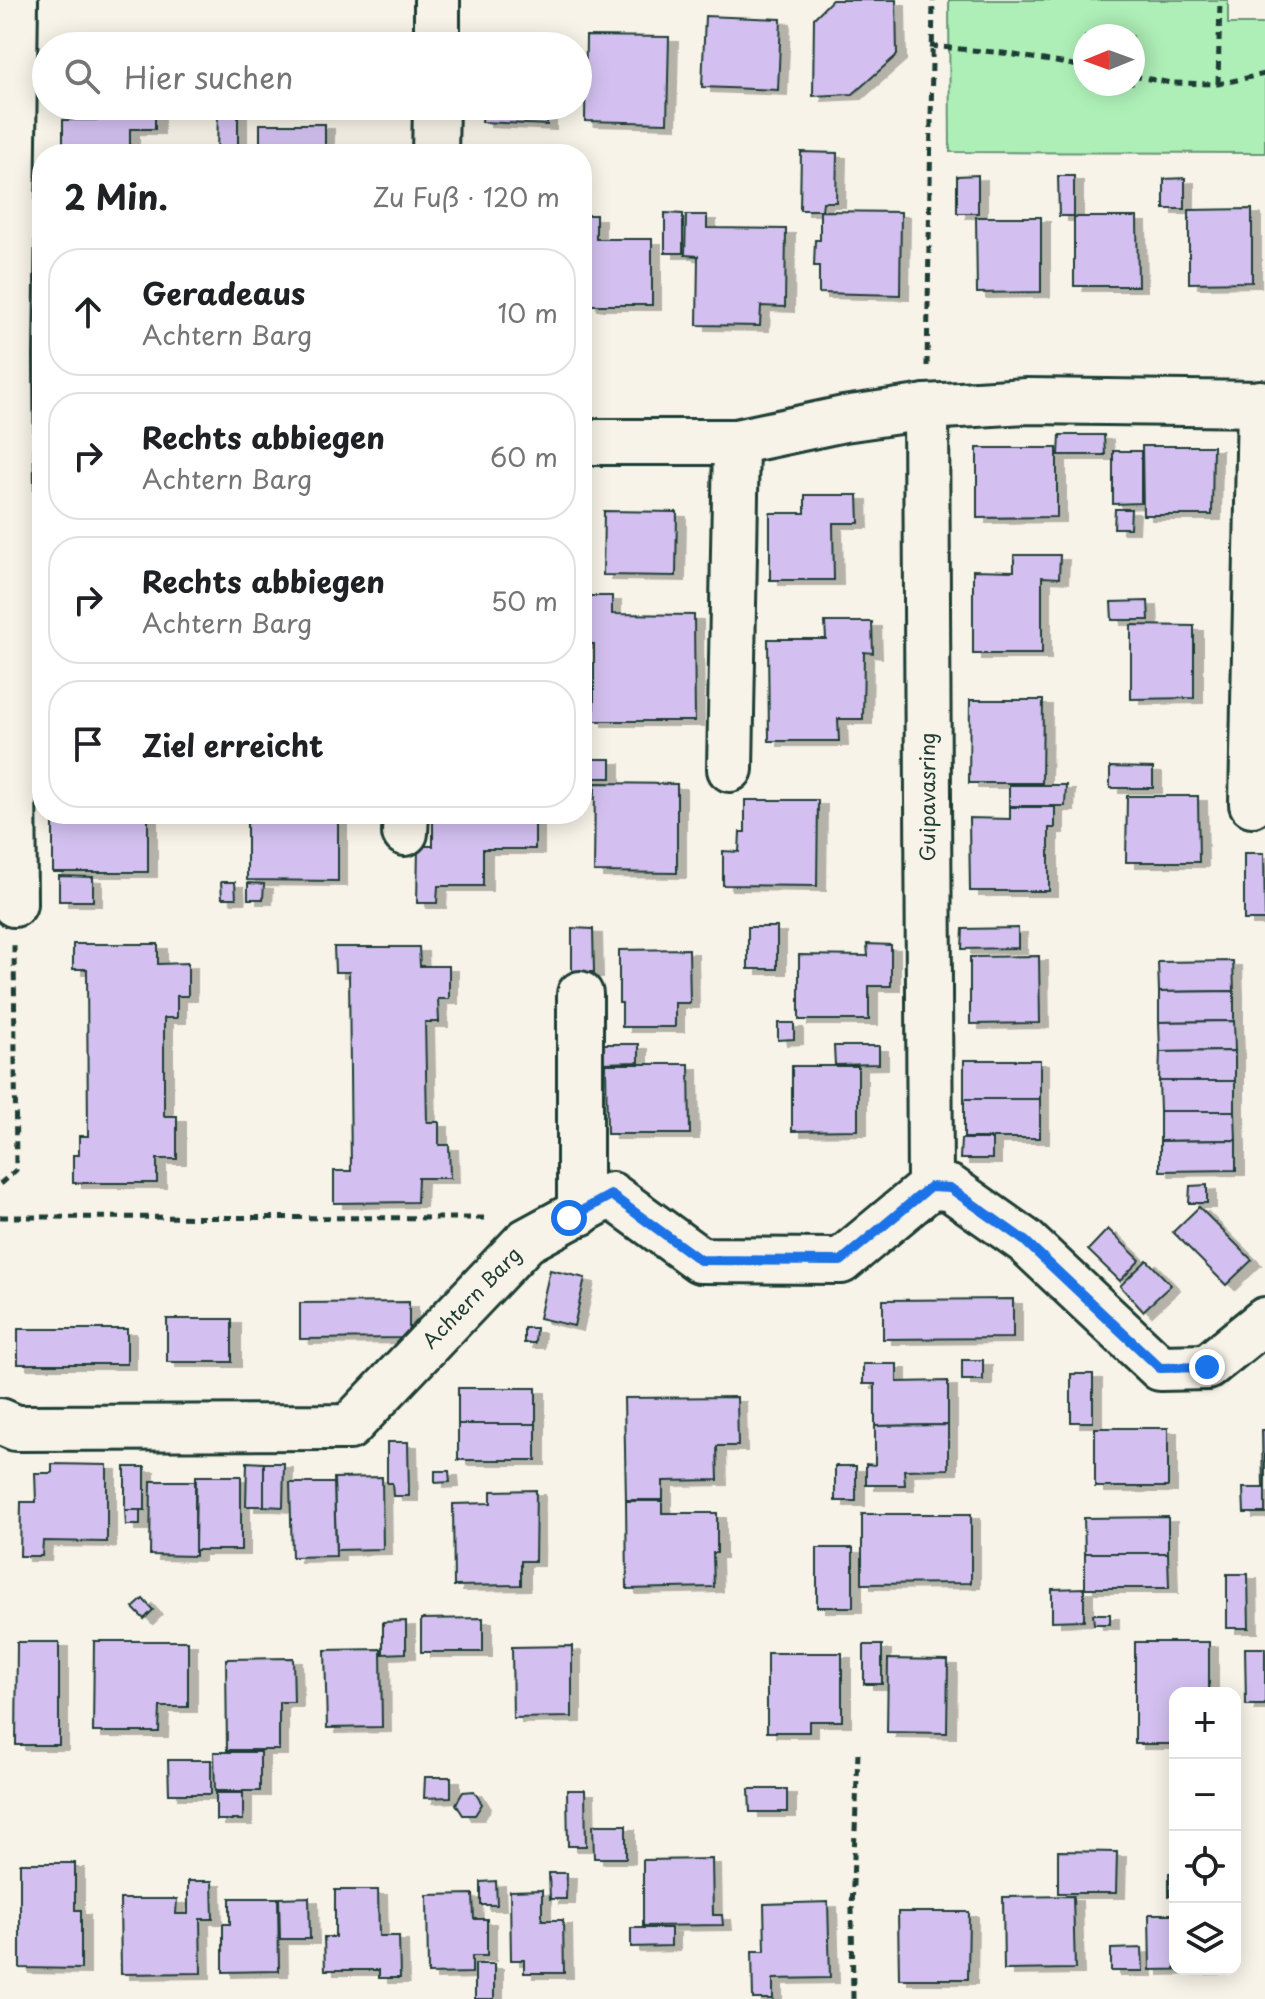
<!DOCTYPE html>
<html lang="de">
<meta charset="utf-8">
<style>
body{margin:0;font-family:"Playpen Sans",sans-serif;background:#f6f6f6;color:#202124}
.controls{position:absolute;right:24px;bottom:24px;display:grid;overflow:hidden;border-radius:16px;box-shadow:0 4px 20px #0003}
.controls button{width:72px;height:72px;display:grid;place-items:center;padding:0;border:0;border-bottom:2px solid #e0e0e0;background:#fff;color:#202124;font:40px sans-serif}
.compass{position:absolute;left:1073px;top:24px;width:72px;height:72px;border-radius:50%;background:#fff;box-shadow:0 4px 20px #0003;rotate:269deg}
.stop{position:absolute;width:24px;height:24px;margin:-18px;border:6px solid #1a73e8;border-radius:50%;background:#fff}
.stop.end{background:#1a73e8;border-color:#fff;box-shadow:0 2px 8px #0008}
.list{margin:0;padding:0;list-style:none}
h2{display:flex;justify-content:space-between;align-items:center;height:104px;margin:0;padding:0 32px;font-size:34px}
h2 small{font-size:26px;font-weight:400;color:#757577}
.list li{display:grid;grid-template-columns:52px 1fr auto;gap:24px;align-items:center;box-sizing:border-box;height:128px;margin:0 16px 16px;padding:0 16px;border:2px solid #e0e0e0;border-radius:32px}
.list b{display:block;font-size:30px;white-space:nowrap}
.list p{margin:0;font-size:26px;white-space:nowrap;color:#757577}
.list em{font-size:26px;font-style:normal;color:#757577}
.icon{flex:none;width:44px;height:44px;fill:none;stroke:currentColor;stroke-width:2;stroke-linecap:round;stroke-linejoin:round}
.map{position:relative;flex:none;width:1265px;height:1999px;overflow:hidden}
.search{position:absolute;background:#fff;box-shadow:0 4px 20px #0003;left:32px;top:32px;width:560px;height:88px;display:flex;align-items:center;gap:20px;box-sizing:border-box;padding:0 28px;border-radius:44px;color:#757577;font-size:30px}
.panel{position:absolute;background:#fff;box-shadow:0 4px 20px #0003;left:32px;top:144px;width:560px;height:680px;border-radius:32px}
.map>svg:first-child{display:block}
.green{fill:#aeefb7;stroke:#669676;stroke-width:2;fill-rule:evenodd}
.building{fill:#d3c0f0;stroke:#1f3d34;stroke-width:2;filter:url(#shadow)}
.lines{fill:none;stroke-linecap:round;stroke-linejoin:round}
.minor-casing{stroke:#1f3d34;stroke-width:50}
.path{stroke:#1f3d34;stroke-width:5;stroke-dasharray:8 6;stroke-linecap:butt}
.minor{stroke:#f7f3e8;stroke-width:44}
.route{stroke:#1a73e8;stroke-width:10}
.labels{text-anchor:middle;stroke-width:6;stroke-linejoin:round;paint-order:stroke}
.street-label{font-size:20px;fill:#1f3d34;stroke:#f7f3e8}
</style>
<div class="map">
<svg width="1265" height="1999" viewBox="0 0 1265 1999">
<defs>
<filter id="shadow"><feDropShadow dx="9" dy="5" stdDeviation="0" flood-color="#0004"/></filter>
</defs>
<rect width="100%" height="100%" fill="#f7f3e8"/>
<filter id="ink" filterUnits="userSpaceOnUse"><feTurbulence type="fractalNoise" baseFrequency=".0125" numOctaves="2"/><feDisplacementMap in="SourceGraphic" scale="16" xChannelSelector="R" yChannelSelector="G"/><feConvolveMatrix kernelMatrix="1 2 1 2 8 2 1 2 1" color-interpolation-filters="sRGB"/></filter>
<g filter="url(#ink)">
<path class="green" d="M949,0H1228V24H1265V153L950,152ZM1085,36H1133V84H1085Z"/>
<g class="building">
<polygon points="832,0 896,0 897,55 853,94 813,96 814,18"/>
<polygon points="705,16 781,19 778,90 702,87"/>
<polygon points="586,36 669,37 667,123 585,121"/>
<polygon points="483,106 547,106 547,125 482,122"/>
<polygon points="106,108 155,108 155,129 130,129 130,154 63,154 63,120 106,120"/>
<polygon points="218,110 238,110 238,154 217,154"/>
<rect x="260" y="124" width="65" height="30"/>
<polygon points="801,152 837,153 836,202 823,202 822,210 800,210"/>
<polygon points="978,175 978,213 957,213 957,176"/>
<polygon points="1058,176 1074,176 1074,216 1059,216"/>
<polygon points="1185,178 1185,209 1164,209 1164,179"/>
<polygon points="1252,209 1252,282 1189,283 1189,210"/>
<polygon points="820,211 901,212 900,295 819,293 819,266 814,266 815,240 820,240"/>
<polygon points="665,213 683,214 683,253 665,253"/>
<polygon points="582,215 596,215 596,239 652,239 652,305 588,305 588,247 582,247"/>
<polygon points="686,215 707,215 707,228 786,229 785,307 761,306 760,326 697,325 698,256 685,255"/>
<polygon points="976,217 1041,217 1041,292 977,293"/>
<polygon points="1074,217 1137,217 1138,286 1074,286"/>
<polygon points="1060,435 1104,435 1105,455 1059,455"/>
<polygon points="1142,446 1213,446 1212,515 1143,515"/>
<polygon points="977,448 1057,448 1057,517 977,518"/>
<polygon points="1113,451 1141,451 1141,503 1113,504"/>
<polygon points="805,495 858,495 859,523 833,523 834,580 770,580 770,513 805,513"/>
<polygon points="1115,509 1131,509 1130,528 1114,528"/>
<polygon points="604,511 677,512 676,576 603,575"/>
<polygon points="1014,555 1060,555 1059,578 1042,577 1042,654 973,654 973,570 1014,571"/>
<polygon points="582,596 612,596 612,614 694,615 695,721 594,721 594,644 582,644"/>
<polygon points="1148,601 1149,620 1112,620 1111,602"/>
<polygon points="825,622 872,622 873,653 864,652 863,719 838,719 839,741 769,741 768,639 826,639"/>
<polygon points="1131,625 1194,626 1194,698 1131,699"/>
<polygon points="970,700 1043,700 1042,783 969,783"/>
<rect x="582" y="759" width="29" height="19"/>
<polygon points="1110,767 1153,768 1153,788 1110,788"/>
<polygon points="595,783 677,784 677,873 594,872"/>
<polygon points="1009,785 1066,785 1065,806 1009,806"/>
<polygon points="1127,796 1198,796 1199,862 1126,862"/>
<polygon points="745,800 818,800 817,886 723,885 723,851 739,852 740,832 745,832"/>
<polygon points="1010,807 1055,807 1055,828 1049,828 1049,891 970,891 969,818 1010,819"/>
<rect x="53" y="814" width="95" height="58"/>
<polygon points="433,814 535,814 535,849 483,849 483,886 438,886 437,903 417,903 418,846 433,846"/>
<polygon points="247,819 338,820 338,881 247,880"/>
<polygon points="1244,853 1264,853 1265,920 1244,920"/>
<polygon points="59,876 93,877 93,901 59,901"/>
<polygon points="221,882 235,882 236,898 222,898"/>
<polygon points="248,883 264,884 263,899 248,899"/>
<rect x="748" y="927" width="29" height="42"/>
<polygon points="572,928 593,929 594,972 572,972"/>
<polygon points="1018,928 1018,948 962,949 963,929"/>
<polygon points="73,944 158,944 158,964 188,963 188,996 177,996 177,1018 164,1018 164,1116 177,1116 177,1159 157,1159 157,1183 73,1183 73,1155 79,1155 79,1136 88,1136 87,969 73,969"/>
<polygon points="867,944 891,945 891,986 869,986 869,1020 799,1020 799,955 868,956"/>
<polygon points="334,947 419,947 420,966 449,966 449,999 438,999 439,1022 425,1022 427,1122 439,1122 439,1145 449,1145 450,1178 418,1178 417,1202 334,1203 334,1171 351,1171 349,972 335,972"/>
<polygon points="689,949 690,1003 675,1003 675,1027 622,1027 622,1003 619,1003 619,950"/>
<polygon points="1039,956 1040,1023 970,1024 970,957"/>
<polygon points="1233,961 1234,991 1159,992 1158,962"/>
<polygon points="1234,991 1234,1021 1159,1022 1159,992"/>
<polygon points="1234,1021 1235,1051 1160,1052 1159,1022"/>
<polygon points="778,1023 794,1023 794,1039 778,1040"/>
<polygon points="601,1044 639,1044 639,1062 601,1063"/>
<polygon points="834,1046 879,1046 879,1064 835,1065"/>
<polygon points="1235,1051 1235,1081 1159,1081 1160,1052"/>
<rect x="964" y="1060" width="76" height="39"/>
<polygon points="606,1064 689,1064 690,1134 607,1134"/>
<polygon points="792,1066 858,1066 858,1130 792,1131"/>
<polygon points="1159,1081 1235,1081 1235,1111 1160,1111"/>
<rect x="964" y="1099" width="76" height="39"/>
<polygon points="1160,1111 1235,1111 1236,1140 1160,1141"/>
<polygon points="961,1139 992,1139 992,1159 960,1159"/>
<polygon points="1236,1140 1236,1170 1160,1171 1160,1141"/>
<polygon points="1207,1185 1207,1203 1189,1203 1190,1186"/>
<polygon points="1199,1207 1252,1260 1226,1285 1173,1232"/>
<polygon points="1108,1229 1140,1260 1120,1281 1088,1250"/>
<polygon points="1147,1260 1171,1285 1143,1311 1120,1286"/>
<polygon points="550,1270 585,1278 574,1326 539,1318"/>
<polygon points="1013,1299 1013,1338 883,1339 883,1300"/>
<polygon points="409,1302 409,1338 300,1339 300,1303"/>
<rect x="167" y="1319" width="65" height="43"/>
<polygon points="524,1328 536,1328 535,1343 524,1343"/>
<rect x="18" y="1329" width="109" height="35"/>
<rect x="962" y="1360" width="21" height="20"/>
<polygon points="863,1364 897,1364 897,1382 948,1381 948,1425 875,1426 875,1384 863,1384"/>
<rect x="1071" y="1374" width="22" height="48"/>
<rect x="458" y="1388" width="78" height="36"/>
<polygon points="737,1397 738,1446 717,1446 718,1480 663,1481 663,1500 626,1500 624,1398"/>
<rect x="458" y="1424" width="78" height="36"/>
<polygon points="948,1425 948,1469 904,1470 905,1485 866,1485 866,1464 875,1465 875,1426"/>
<rect x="1095" y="1428" width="73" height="59"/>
<polygon points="1262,1430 1265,1430 1265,1513 1244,1513 1243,1488 1263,1488"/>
<polygon points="387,1442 408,1442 409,1496 393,1496 392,1483 387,1483"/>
<polygon points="247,1462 264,1463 264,1506 246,1506"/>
<polygon points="264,1463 284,1463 283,1507 264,1506"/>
<polygon points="52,1464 107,1465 107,1542 43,1541 42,1556 20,1556 21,1502 36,1502 35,1473 52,1473"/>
<rect x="835" y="1466" width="21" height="35"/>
<rect x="125" y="1467" width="20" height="43"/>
<polygon points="435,1471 449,1471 450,1482 435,1483"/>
<polygon points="196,1476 241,1476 241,1550 195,1550"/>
<polygon points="382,1477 383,1549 336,1550 334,1478"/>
<polygon points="151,1481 195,1481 195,1556 150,1555"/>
<polygon points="290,1483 334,1483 336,1556 292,1557"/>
<polygon points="536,1490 535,1561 521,1561 521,1585 454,1586 453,1504 491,1503 491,1491"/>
<polygon points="626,1501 662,1501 662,1513 717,1513 717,1553 713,1553 714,1587 627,1589"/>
<polygon points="125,1510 140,1510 140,1525 126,1525"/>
<polygon points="862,1514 971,1514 971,1583 862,1584"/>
<polygon points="1168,1517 1168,1553 1085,1553 1084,1518"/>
<rect x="817" y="1548" width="36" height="59"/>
<polygon points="1085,1553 1168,1553 1169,1588 1085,1588"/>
<polygon points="1227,1574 1248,1574 1249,1628 1227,1628"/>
<polygon points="1084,1588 1084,1620 1052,1621 1052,1589"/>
<polygon points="143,1599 153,1610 144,1619 133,1608"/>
<polygon points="1093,1614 1110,1614 1110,1624 1094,1624"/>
<polygon points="483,1618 483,1652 421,1652 421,1619"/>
<polygon points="406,1621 406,1653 383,1654 383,1622"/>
<polygon points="94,1641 188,1641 188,1707 160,1707 159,1732 93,1732"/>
<polygon points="17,1642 59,1642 59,1745 16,1745"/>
<polygon points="1135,1642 1209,1642 1209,1693 1175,1693 1175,1744 1135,1744"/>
<rect x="864" y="1645" width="18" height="39"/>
<polygon points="572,1646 572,1717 513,1718 512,1647"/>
<polygon points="1245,1648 1265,1648 1265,1705 1246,1705"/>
<polygon points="381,1649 382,1727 327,1728 325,1650"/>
<polygon points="767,1653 842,1653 842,1721 809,1721 809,1732 767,1732"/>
<polygon points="293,1658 294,1702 279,1702 279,1750 227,1750 226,1659"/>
<polygon points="888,1659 948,1660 947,1733 887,1732"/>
<polygon points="214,1752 260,1752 260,1791 215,1791"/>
<polygon points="168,1760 211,1760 211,1794 169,1794"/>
<polygon points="425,1777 451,1777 451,1797 424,1798"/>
<polygon points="749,1789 787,1789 787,1812 750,1812"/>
<polygon points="567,1790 585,1790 586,1846 568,1846"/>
<polygon points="474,1791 482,1804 475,1815 463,1815 456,1804 463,1792"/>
<rect x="216" y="1793" width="27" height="27"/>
<polygon points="593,1825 626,1825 626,1858 594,1858"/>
<polygon points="1058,1851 1117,1852 1116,1893 1058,1893"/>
<polygon points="712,1859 713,1915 722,1915 723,1925 643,1926 643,1860"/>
<polygon points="20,1863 75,1863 75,1910 81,1910 81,1969 20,1968"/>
<polygon points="549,1873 567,1873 566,1899 550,1899"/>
<rect x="1169" y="1873" width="6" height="23"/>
<polygon points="188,1881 212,1881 213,1919 200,1919 201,1973 121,1974 120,1899 177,1899 176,1914 188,1914"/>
<polygon points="496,1881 497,1905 481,1905 481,1882"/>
<polygon points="335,1890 378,1890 379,1936 399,1936 400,1978 379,1978 379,1970 325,1970 324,1937 335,1937"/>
<polygon points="542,1890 542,1920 563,1920 564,1973 524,1973 524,1960 511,1960 510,1891"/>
<polygon points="473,1894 474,1919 487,1919 487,1956 472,1956 472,1973 428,1974 427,1895"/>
<polygon points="1073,1896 1075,1969 1004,1970 1003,1897"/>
<polygon points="309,1897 310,1939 280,1939 279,1898"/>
<polygon points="230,1898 278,1898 279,1971 223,1972 223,1924 230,1924"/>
<polygon points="828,1902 830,1978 773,1979 773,1999 753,1999 752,1951 765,1951 764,1904"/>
<polygon points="898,1912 969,1912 968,1979 899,1979"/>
<polygon points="1149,1914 1175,1914 1175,1969 1211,1969 1150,1970"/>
<polygon points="631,1928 671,1928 671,1946 631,1947"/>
<polygon points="1142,1948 1143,1971 1111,1971 1111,1949"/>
<rect x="475" y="1964" width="19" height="35"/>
</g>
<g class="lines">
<defs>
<g id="minor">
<polyline points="437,46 437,0"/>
<polyline points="435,154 436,106"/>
<polyline points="926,407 930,1187"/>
<polyline points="582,442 736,442 844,419 926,407 1027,401 1265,404"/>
<polyline points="730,769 736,442"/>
<polyline points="1252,804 1260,403"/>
<polyline points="405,833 406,814"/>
<polyline points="14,904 10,357 15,0"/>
<polyline points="580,994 580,1213"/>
<polyline points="0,1421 16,1428 349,1427 526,1241 611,1195 700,1260 841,1261 930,1187 950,1188 1025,1241 1160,1368 1207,1367 1265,1320"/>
</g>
</defs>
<use href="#minor" class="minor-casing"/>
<g class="path">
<polyline points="930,46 1003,53 1085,67"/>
<polyline points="1133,76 1171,83 1218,84 1265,74"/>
<polyline points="1218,84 1220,0"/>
<polyline points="927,366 933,0"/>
<polyline points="0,1184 16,1170 14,945"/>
<polyline points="0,1217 487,1218"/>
<polyline points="853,1999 852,1910 858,1752"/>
</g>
<use href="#minor" class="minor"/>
</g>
</g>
<g class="lines" filter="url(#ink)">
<polyline class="route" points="569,1218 611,1195 700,1260 841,1261 930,1187 950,1188 1025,1241 1160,1368 1207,1367"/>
</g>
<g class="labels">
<g class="street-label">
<text transform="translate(928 797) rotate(-90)" y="7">Guipavasring</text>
<text transform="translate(472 1298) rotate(-46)" y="7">Achtern Barg</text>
</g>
</g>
</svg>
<div class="controls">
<button>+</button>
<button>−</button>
<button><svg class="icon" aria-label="locate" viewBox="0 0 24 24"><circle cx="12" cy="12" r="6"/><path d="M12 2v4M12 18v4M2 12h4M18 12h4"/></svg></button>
<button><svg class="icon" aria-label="layers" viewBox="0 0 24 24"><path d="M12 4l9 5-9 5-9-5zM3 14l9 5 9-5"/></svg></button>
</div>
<svg class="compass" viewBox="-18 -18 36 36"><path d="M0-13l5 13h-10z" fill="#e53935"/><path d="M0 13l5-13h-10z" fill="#757577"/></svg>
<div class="stop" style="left:569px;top:1218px"></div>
<div class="stop end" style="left:1207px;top:1367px"></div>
<div class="search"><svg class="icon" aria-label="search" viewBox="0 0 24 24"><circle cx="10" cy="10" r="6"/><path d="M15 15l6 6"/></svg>Hier suchen</div>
<section class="panel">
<h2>2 Min.<small>Zu Fuß · 120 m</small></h2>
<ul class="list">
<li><svg class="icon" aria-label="ahead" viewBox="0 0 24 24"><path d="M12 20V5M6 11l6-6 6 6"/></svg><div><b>Geradeaus</b><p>Achtern Barg</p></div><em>10 m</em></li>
<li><svg class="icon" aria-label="right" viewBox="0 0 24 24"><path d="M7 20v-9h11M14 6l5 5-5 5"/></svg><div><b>Rechts abbiegen</b><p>Achtern Barg</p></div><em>60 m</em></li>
<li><svg class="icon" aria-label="right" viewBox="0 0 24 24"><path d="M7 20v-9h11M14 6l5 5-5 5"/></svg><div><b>Rechts abbiegen</b><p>Achtern Barg</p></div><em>50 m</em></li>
<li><svg class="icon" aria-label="arrive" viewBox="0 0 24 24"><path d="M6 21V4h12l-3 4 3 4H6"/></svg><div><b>Ziel erreicht</b></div></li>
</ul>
</section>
</div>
